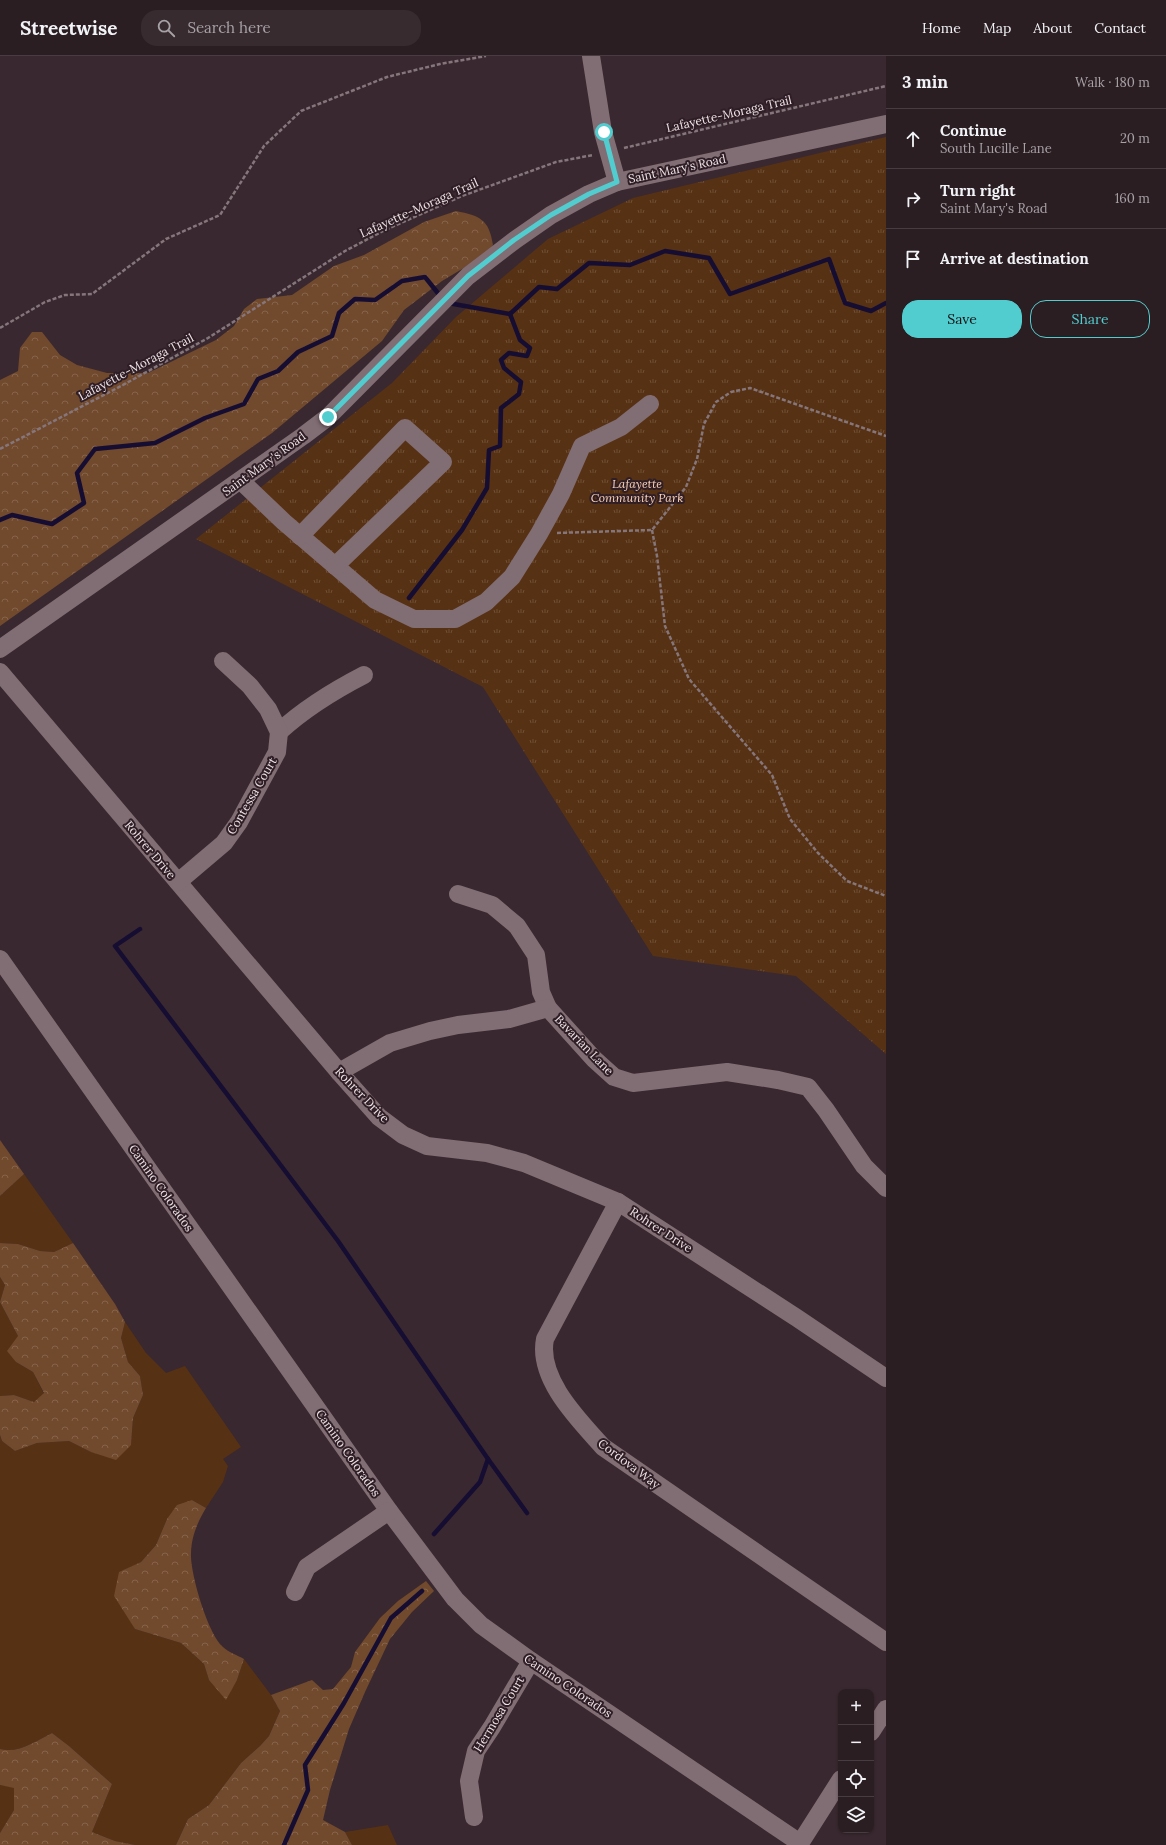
<!DOCTYPE html>
<meta charset="utf-8">
<style>
body{margin:0;font-family:Lora,serif;background:#372b30;color:#f1f3f6}
.controls{position:absolute;right:12px;bottom:12px;display:grid;overflow:hidden;border-radius:8px;box-shadow:0 1px 3px #0004}
.controls button{width:36px;height:36px;display:grid;place-items:center;padding:0;border:0;border-bottom:1px solid #473c41;background:#2b1e23;color:#f1f3f6;font:20px sans-serif}
.stop{position:absolute;width:12px;height:12px;margin:-9px;border:3px solid #52cdcf;border-radius:50%;background:#fff}
.stop.end{background:#52cdcf;border-color:#fff;box-shadow:0 1px 4px #0008}
.list{margin:0;padding:0;list-style:none}
h2{display:flex;justify-content:space-between;align-items:center;height:52px;margin:0;padding:0 16px;font-size:17px}
h2 small{font-size:13px;font-weight:400;color:#a6a2a6}
.list li{display:grid;grid-template-columns:26px 1fr auto;gap:12px;align-items:center;box-sizing:border-box;height:60px;padding:0 16px;border-top:1px solid #473c41}
.list b{display:block;font-size:15px;white-space:nowrap}
.list p{margin:0;font-size:13px;white-space:nowrap;color:#a6a2a6}
.list em{font-size:13px;font-style:normal;color:#a6a2a6}
.actions{display:flex;gap:8px;padding:12px 16px}
.actions a{flex:1;padding:9px 0;border:1px solid #52cdcf;border-radius:16px;text-align:center;font-size:14px;color:#52cdcf}
.actions .main{background:#52cdcf;color:#111}
.icon{flex:none;width:22px;height:22px;fill:none;stroke:currentColor;stroke-width:2;stroke-linecap:round;stroke-linejoin:round}
.map{position:relative;flex:none;width:886px;height:1789px;overflow:hidden}
header{display:flex;align-items:center;gap:24px;box-sizing:border-box;height:56px;padding:0 20px;background:#2b1e23;border-bottom:1px solid #473c41}
header strong{font-size:19px}
nav{display:flex;gap:22px;margin-inline-start:auto;font-size:14px}
.search{width:280px;height:36px;background:#372b30;display:flex;align-items:center;gap:10px;box-sizing:border-box;padding:0 14px;border-radius:16px;color:#a6a2a6;font-size:15px}
main{display:flex}
aside{flex:1;background:#2b1e23}
.map>svg:first-child{display:block}
.grass{fill:#573113}
.forest{fill:url(#forest-crowns)}
.park{fill:url(#park-tufts)}
.lines{fill:none;stroke-linecap:round;stroke-linejoin:round}
.stream{stroke:#160d32;stroke-width:4.5}
.path{stroke:#85767c;stroke-width:2.5;stroke-dasharray:4 2;stroke-linecap:butt}
.minor{stroke:#816d74;stroke-width:18}
.route{stroke:#52cdcf;stroke-width:5}
.labels{text-anchor:middle;stroke-width:4;stroke-linejoin:round;paint-order:stroke}
.street-label{font-size:12px;fill:#eee3e7;stroke:#2f1e25}
.park-label{font-size:12px;font-style:italic;fill:#fcd3b6;stroke:#2f1e25}
</style>
<header>
<strong>Streetwise</strong>
<div class="search"><svg class="icon" aria-label="search" viewBox="0 0 24 24"><circle cx="10" cy="10" r="6"/><path d="M15 15l6 6"/></svg>Search here</div>
<nav><a>Home</a><a>Map</a><a>About</a><a>Contact</a></nav>
</header>
<main>
<div class="map">
<svg width="886" height="1789" viewBox="0 0 886 1789">
<defs>
<pattern id="forest-crowns" width="20" height="18" patternUnits="userSpaceOnUse"><rect width="20" height="18" fill="#71492c"/><path d="M2 6a3 3 0 1 1 6 0M12 15a3 3 0 1 1 6 0" fill="none" stroke="#86634b"/></pattern>
<pattern id="park-tufts" width="24" height="20" patternUnits="userSpaceOnUse"><rect width="24" height="20" fill="#573113"/><path d="M3 7l-1-3M5 7V3M7 7l1-3M15 17l-1-3M17 17v-4M19 17l1-3" fill="none" stroke="#6f4f35"/></pattern>
</defs>
<rect width="100%" height="100%" fill="#39282f"/>
<g class="grass">
<polygon points="24,1118 73,1187 54,1196 40,1195 18,1188 0,1187 0,1140"/>
<polygon points="0,1221 5,1229 0,1246 18,1280 16,1306 33,1316 44,1338 34,1346 14,1339 0,1340"/>
<path d="M125,1266L146,1297L166,1317L185,1310L241,1391L223,1403L228,1410L223,1426L206,1452L192,1444L167,1463L156,1489L141,1506L119,1517L135,1573L181,1587L204,1608L209,1624H237L244,1603L271,1639L280,1655L269,1680L260,1690L241,1707L209,1749L188,1763L176,1789H135L115,1785L92,1776L112,1728L69,1690L52,1677C36,1685 18,1698 0,1693V1379L2,1385L15,1395L37,1387L69,1385L91,1396L131,1389L133,1362L143,1339L140,1320L128,1306L121,1282Z"/>
<polygon points="0,1729 14,1731 14,1754 0,1777"/>
<polygon points="388,1769 397,1789 352,1789 345,1776"/>
</g>
<g class="forest">
<path d="M456,155C480,160 489,163 493,189L487,198L442,225L404,254L382,285L272,377L0,570V324L18,315L20,292L32,276H42L60,299L77,309L107,317H148L216,284L234,270L244,253L257,243L292,239L334,210L364,199L424,166Z"/>
<polygon points="0,1084 24,1118 0,1140"/>
<polygon points="0,1187 18,1188 40,1195 54,1196 73,1187 115,1248 125,1266 121,1282 128,1306 140,1320 143,1339 133,1362 131,1389 116,1404 91,1396 69,1385 37,1387 15,1395 2,1385 0,1379 0,1340 14,1339 34,1346 44,1337 33,1316 16,1306 7,1295 18,1280 0,1246 5,1229 0,1221"/>
<path d="M192,1444L206,1452C198,1465 191,1481 191,1498C190,1517 208,1579 223,1591C228,1596 237,1599 244,1603L237,1624L226,1644L209,1624L204,1608L181,1587L135,1573L114,1540L119,1516L141,1506L156,1489L167,1463L177,1449Z"/>
<polygon points="426,1525 434,1535 412,1556 390,1583 365,1636 349,1673 330,1734 323,1764 345,1776 352,1789 176,1789 188,1763 209,1749 241,1707 260,1690 269,1680 280,1655 271,1639 312,1624 323,1634 333,1633 351,1611 355,1596 380,1562 398,1545"/>
<path d="M52,1677L69,1690L112,1728L92,1776L115,1785L135,1789H0V1777L14,1754V1732L0,1729V1693C18,1698 36,1685 52,1677Z"/>
</g>
<polygon class="park" points="886,81 886,998 796,920 653,900 483,631 196,483 392,327 456,261 548,183 633,142"/>
<g class="lines">
<g class="stream">
<polyline points="448,247 510,258 539,231 557,233 589,207 630,209 665,195 709,202 730,238 829,203 845,247 871,255 886,247"/>
<polyline points="0,464 12,459 52,468 84,447 77,417 95,393 155,387 205,362 244,348 258,323 278,315 298,296 332,280 339,257 355,243 375,244 402,225 425,221 441,241"/>
<polyline points="409,542 462,474 487,432 489,394 500,390 501,352 519,338 521,326 504,312 501,304 509,297 527,300 530,292 520,284 510,258"/>
<polyline points="140,873 115,890 338,1185 488,1403 480,1426 434,1478"/>
<polyline points="488,1403 527,1457"/>
<polyline points="284,1789 308,1734 305,1709 344,1647 391,1562 422,1535"/>
</g>
<g class="path">
<polyline points="624,92 886,30"/>
<polyline points="0,272 45,246 65,239 92,238 166,183 220,159 264,90 301,55 387,21 440,8 486,0"/>
<polyline points="0,393 123,329 208,282 345,195 385,174 462,140 556,106 593,99"/>
<polyline points="652,474 657,500 665,570 689,623 772,719 790,763 818,797 847,825 886,840"/>
<polyline points="557,477 652,474 686,431 697,403 704,368 716,346 731,336 750,332 886,380"/>
</g>
<g class="minor">
<polyline points="591,0 603,76 617,126"/>
<polyline points="241,425 284,466 375,544 414,563 455,563 486,546 512,521 539,478 561,438 582,390 621,371 650,348"/>
<polyline points="300,480 405,372 443,406 335,510"/>
<polyline points="0,593 303,380 328,361 468,220 515,184 551,159 589,138 617,126 886,68"/>
<polyline points="0,616 339,1016 379,1061 403,1079 427,1090 487,1097 524,1107 618,1146 797,1262 886,1322"/>
<path d="M279,676C305,652 333,635 364,619"/>
<polyline points="178,826 224,787 239,766 277,696 279,676 268,653 250,630 223,605"/>
<polyline points="458,838 492,849 517,870 536,899 541,936 548,952"/>
<polyline points="0,903 389,1455 455,1543 481,1569 531,1605 800,1787"/>
<polyline points="339,1016 390,987 430,975 458,969 509,963 548,952 594,1003 614,1021 633,1027 727,1016 778,1024 808,1031 826,1054 864,1110 886,1132"/>
<path d="M618,1146L545,1283C537,1323 579,1364 603,1391L886,1586"/>
<polyline points="295,1536 307,1511 389,1455"/>
<polyline points="871,1676 886,1653"/>
<polyline points="474,1761 469,1725 476,1695 492,1671 531,1605"/>
<polyline points="799,1789 841,1723"/>
</g>
</g>
<g class="lines">
<polyline class="route" points="328,361 468,220 514,184 551,159 589,138 617,126 604,76"/>
</g>
<g class="labels">
<g class="street-label">
<text transform="translate(729 58) rotate(-13)" y="4">Lafayette-Moraga Trail</text>
<text transform="translate(677 113) rotate(-12)" y="4">Saint Mary's Road</text>
<text transform="translate(419 152) rotate(-24)" y="4">Lafayette-Moraga Trail</text>
<text transform="translate(136 311) rotate(-28)" y="4">Lafayette-Moraga Trail</text>
<text transform="translate(264 408) rotate(-36)" y="4">Saint Mary's Road</text>
<text transform="translate(252 740) rotate(-60)" y="4">Contessa Court</text>
<text transform="translate(150 794) rotate(50)" y="4">Rohrer Drive</text>
<text transform="translate(584 989) rotate(46)" y="4">Bavarian Lane</text>
<text transform="translate(362 1039) rotate(46)" y="4">Rohrer Drive</text>
<text transform="translate(161 1132) rotate(55)" y="4">Camino Colorados</text>
<text transform="translate(661 1174) rotate(33)" y="4">Rohrer Drive</text>
<text transform="translate(348 1397) rotate(55)" y="4">Camino Colorados</text>
<text transform="translate(629 1408) rotate(37)" y="4">Cordova Way</text>
<text transform="translate(568 1630) rotate(34)" y="4">Camino Colorados</text>
<text transform="translate(499 1658) rotate(-59)" y="4">Hermosa Court</text>
</g>
<g class="park-label">
<text x="637" y="432">Lafayette<tspan x="637" dy="14">Community Park</tspan></text>
</g>
</g>
</svg>
<div class="controls">
<button>+</button>
<button>−</button>
<button><svg class="icon" aria-label="locate" viewBox="0 0 24 24"><circle cx="12" cy="12" r="6"/><path d="M12 2v4M12 18v4M2 12h4M18 12h4"/></svg></button>
<button><svg class="icon" aria-label="layers" viewBox="0 0 24 24"><path d="M12 4l9 5-9 5-9-5zM3 14l9 5 9-5"/></svg></button>
</div>
<div class="stop" style="left:604px;top:76px"></div>
<div class="stop end" style="left:328px;top:361px"></div>
</div>
<aside>
<h2>3 min<small>Walk · 180 m</small></h2>
<ul class="list">
<li><svg class="icon" aria-label="ahead" viewBox="0 0 24 24"><path d="M12 20V5M6 11l6-6 6 6"/></svg><div><b>Continue</b><p>South Lucille Lane</p></div><em>20 m</em></li>
<li><svg class="icon" aria-label="right" viewBox="0 0 24 24"><path d="M7 20v-9h11M14 6l5 5-5 5"/></svg><div><b>Turn right</b><p>Saint Mary's Road</p></div><em>160 m</em></li>
<li><svg class="icon" aria-label="arrive" viewBox="0 0 24 24"><path d="M6 21V4h12l-3 4 3 4H6"/></svg><div><b>Arrive at destination</b></div></li>
</ul>
<div class="actions"><a class="main">Save</a><a>Share</a></div>
</aside>
</main>
